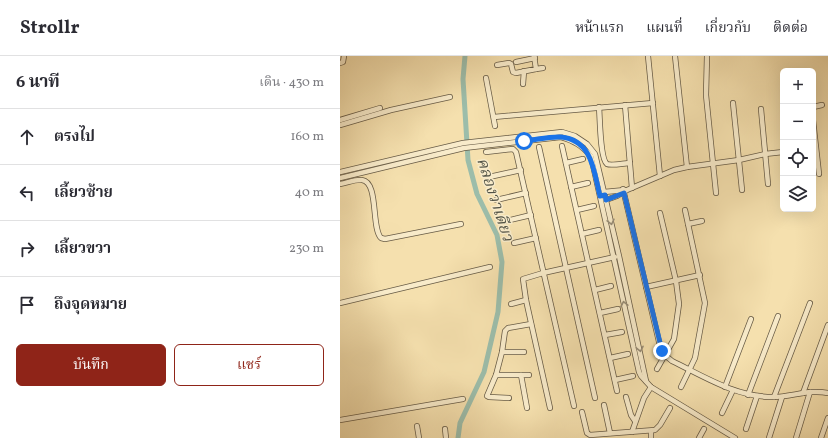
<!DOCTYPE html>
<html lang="th">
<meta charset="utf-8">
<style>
body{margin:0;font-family:Vollkorn,"Noto Serif Thai",serif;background:#f7f7f7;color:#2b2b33}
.controls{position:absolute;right:12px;top:12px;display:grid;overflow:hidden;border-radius:6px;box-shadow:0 4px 16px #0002}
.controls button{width:36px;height:36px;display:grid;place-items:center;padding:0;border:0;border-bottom:1px solid #e1e1e2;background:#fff;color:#2b2b33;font:20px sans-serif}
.stop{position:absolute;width:12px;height:12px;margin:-9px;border:3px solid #1a73e8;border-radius:50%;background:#fff}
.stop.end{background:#1a73e8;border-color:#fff;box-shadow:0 1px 4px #0008}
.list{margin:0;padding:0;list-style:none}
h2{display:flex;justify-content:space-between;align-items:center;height:52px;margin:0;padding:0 16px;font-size:17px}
h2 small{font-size:13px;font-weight:400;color:#7c7c81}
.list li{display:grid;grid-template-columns:26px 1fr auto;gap:12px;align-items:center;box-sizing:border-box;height:56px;padding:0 16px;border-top:1px solid #e1e1e2}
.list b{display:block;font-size:15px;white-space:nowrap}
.list em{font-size:13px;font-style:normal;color:#7c7c81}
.actions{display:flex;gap:8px;padding:12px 16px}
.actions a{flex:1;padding:9px 0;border:1px solid #8f2418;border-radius:6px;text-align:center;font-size:14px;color:#8f2418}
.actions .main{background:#8f2418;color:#fff}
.icon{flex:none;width:22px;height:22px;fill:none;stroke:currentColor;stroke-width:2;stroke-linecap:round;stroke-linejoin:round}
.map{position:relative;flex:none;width:488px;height:382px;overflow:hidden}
header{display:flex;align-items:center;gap:24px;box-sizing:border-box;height:56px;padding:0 20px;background:#fff;border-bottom:1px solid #e1e1e2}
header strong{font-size:19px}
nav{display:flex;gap:22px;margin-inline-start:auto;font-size:14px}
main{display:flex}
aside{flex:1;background:#fff}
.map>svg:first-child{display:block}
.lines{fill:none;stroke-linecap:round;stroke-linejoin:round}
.canal{stroke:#9cbdaa;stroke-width:5}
.street-casing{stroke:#675b46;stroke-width:6}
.street{stroke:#f8ebca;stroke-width:4.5}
.oneway{stroke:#988d77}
.route{stroke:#1a73e8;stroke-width:5}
.labels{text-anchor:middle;stroke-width:3;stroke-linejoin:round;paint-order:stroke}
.water-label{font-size:16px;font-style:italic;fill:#515246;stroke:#f8ebca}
</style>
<header>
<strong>Strollr</strong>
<nav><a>หน้าแรก</a><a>แผนที่</a><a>เกี่ยวกับ</a><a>ติดต่อ</a></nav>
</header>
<main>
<aside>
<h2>6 นาที<small>เดิน · 430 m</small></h2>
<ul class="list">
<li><svg class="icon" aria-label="ahead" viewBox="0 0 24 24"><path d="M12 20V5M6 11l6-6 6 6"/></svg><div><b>ตรงไป</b></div><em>160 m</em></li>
<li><svg class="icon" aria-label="left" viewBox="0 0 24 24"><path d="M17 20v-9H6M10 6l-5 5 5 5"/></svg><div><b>เลี้ยวซ้าย</b></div><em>40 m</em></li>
<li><svg class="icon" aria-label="right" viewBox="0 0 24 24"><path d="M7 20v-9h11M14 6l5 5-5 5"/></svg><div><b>เลี้ยวขวา</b></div><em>230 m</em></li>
<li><svg class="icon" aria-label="arrive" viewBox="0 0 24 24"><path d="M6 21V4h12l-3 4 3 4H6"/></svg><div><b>ถึงจุดหมาย</b></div></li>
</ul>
<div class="actions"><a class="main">บันทึก</a><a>แชร์</a></div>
</aside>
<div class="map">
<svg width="488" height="382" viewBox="0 0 488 382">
<rect width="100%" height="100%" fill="#f5e0ae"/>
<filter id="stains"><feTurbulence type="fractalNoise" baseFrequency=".005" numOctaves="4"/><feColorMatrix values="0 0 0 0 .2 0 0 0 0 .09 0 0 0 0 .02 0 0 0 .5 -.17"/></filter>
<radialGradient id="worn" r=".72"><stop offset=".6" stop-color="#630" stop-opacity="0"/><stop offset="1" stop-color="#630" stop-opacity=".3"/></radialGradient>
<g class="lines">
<polyline class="canal" points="118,382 120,367 144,316 158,256 162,206 157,179 137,138 128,104 123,23 125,0"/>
<defs>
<g id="street">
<polyline points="308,0 320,120"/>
<polyline points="335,0 347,111"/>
<polyline points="367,0 366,39 376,137"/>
<polyline points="176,6 195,2"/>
<polyline points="0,7 3,6 4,0"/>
<polyline points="157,9 169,7 171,8 173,16 176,17 196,13 194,0"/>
<polyline points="196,13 203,12"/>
<polyline points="146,22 155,70"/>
<polyline points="183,28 184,15"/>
<polyline points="393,47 402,134"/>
<polyline points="285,49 292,132"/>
<path d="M259,51C260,62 260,103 267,108C271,110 285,107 290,107"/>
<polyline points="473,51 482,49"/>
<polyline points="421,53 428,128"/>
<polyline points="154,61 313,47"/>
<polyline points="0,64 40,52"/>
<polyline points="473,64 479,118"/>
<polyline points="0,69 51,54 110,41"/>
<polyline points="222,90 277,335"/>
<polyline points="199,91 255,342"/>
<polyline points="146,96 173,93 176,96 234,350"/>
<polyline points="226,107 243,103"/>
<polyline points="0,116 123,87 222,76 235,80 247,88 255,98 279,200 306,325"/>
<polyline points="149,121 181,114"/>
<path d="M0,122L124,92L221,81C235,85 242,90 251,100L299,316L301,320L311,331L395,382"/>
<path d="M0,128C7,127 15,123 22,124C39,126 31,172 41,182L45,183L121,168"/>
<polyline points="231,131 248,127"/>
<path d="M283,133L320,290L326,300L332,305C365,321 396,341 433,341C452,341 469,333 488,337"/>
<polyline points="264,136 285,134"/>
<polyline points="156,144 186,137"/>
<polyline points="266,144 277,140 287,134 334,114 347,111 399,104 425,98 443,96"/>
<polyline points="237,154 254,150"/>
<polyline points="166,165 191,159"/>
<polyline points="348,168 362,165"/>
<polyline points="242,178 259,174"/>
<polyline points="174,187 196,182"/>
<polyline points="306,231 360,219"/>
<polyline points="255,234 271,230"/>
<polyline points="0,247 150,211"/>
<polyline points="171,248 186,244"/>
<polyline points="260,257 278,253"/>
<polyline points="265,279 282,276"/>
<polyline points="162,296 184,296"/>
<polyline points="270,302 288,298"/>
<polyline points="317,313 334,283 339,248 336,225 320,157"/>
<polyline points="156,319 189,319"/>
<polyline points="181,319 187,352"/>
<polyline points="275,324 293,320"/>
<polyline points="341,331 355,302 365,247 345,154"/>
<polyline points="385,331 411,263"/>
<polyline points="463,337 488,269"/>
<polyline points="408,339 438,260"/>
<polyline points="286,341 291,359 295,365"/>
<polyline points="434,341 470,247"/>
<polyline points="169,342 149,341 147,340 156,319 162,296 165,275 168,272 191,268"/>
<polyline points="264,349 270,377"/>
<polyline points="210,352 186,244 183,223 203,217 275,201"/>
<polyline points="242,356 247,377 250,379 315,374 320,369 330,352"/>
<polyline points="382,357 393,334"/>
<polyline points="0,364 123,343"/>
<polyline points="77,370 79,382"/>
<polyline points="105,373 106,382"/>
<polyline points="406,373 417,340"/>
<polyline points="292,376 304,342 311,331"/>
<polyline points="311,382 311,375"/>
<polyline points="359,382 364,373"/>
<polyline points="429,382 442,341"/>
<polyline points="456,382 470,336"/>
<polyline points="481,382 488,362"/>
</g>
</defs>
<use href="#street" class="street-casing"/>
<use href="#street" class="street"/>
</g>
<defs><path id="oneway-chevron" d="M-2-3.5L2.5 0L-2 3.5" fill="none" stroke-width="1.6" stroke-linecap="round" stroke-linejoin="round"/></defs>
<g class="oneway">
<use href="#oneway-chevron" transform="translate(271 166) rotate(77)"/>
<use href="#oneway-chevron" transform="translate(284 248) rotate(-102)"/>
<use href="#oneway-chevron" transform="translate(300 293) rotate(78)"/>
</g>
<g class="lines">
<path class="route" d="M184,85C196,84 210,80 221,81C253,84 254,117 260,140L265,139L266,144L284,137L322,295"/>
</g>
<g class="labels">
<g class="water-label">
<text transform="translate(156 143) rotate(72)" y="6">คลองวาเดียว</text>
</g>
</g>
<rect width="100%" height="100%" filter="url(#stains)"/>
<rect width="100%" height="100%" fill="url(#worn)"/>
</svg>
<div class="controls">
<button>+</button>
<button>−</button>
<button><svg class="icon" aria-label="locate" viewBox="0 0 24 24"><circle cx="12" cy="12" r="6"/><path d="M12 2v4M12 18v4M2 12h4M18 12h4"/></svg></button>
<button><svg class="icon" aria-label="layers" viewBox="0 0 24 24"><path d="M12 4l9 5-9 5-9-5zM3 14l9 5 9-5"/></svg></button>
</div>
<div class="stop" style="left:184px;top:85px"></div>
<div class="stop end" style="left:322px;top:295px"></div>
</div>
</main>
